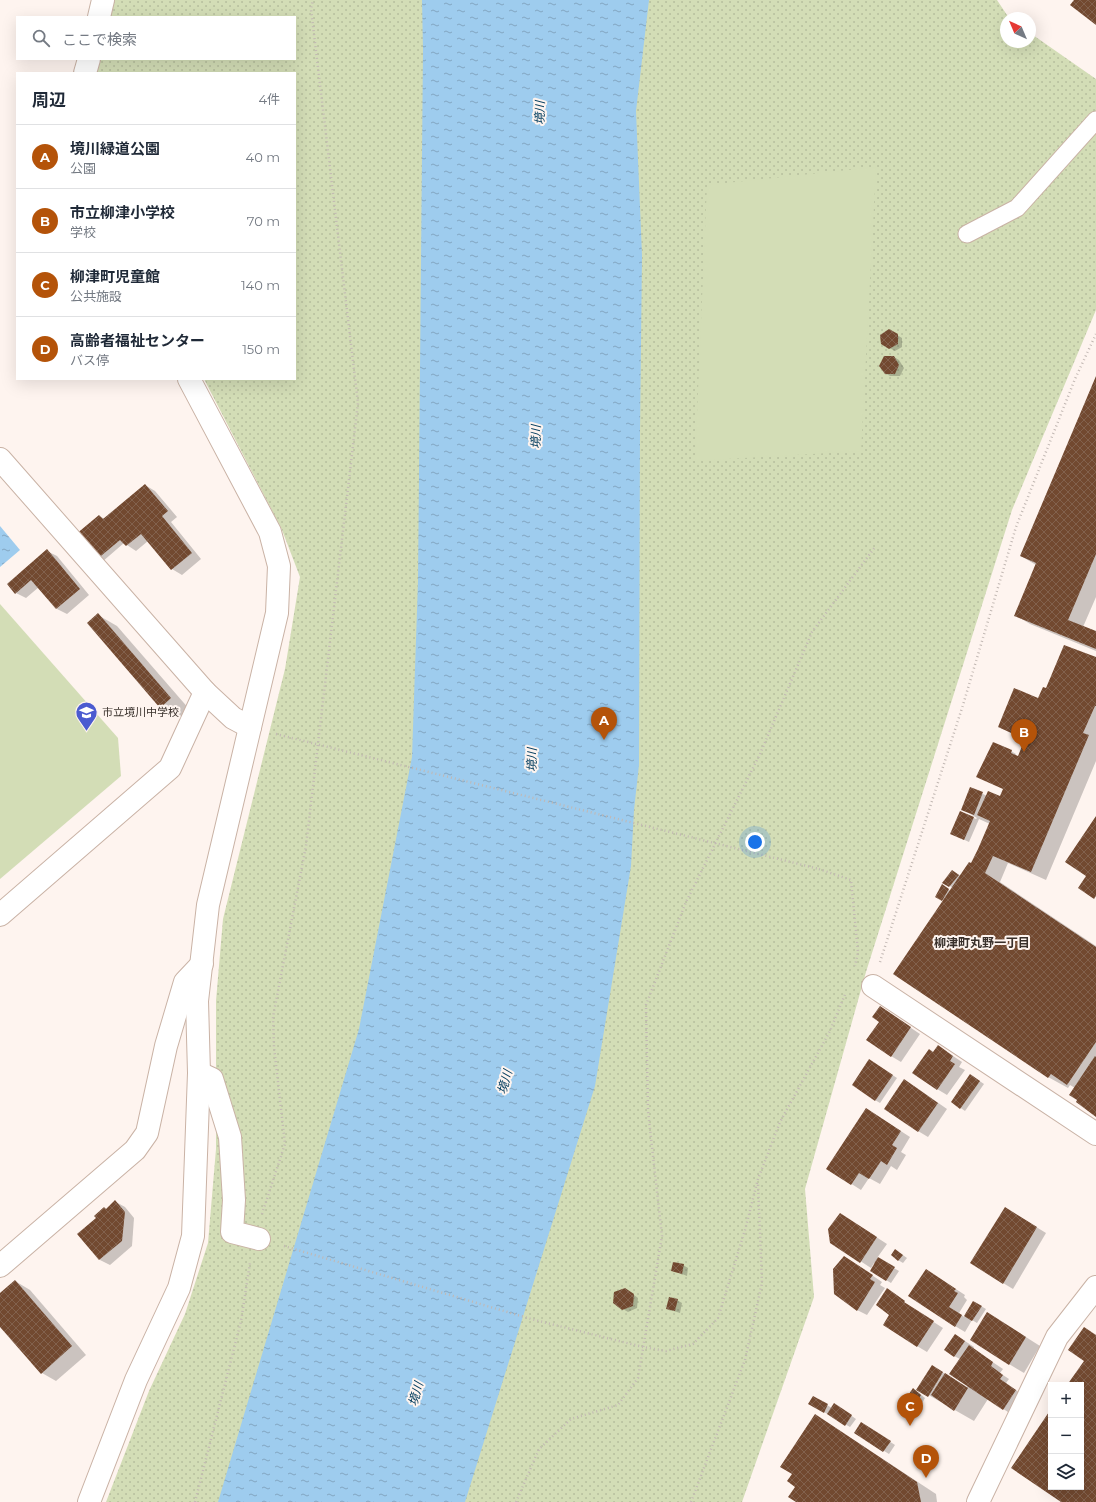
<!DOCTYPE html>
<html lang="ja">
<meta charset="utf-8">
<style>
body{margin:0;font-family:Montserrat,"Noto Sans JP",sans-serif;background:#f2f2f3;color:#1f2937}
.controls{position:absolute;right:12px;bottom:12px;display:grid;overflow:hidden;border-radius:0px;box-shadow:0 4px 16px #0002}
.controls button{width:36px;height:36px;display:grid;place-items:center;padding:0;border:0;border-bottom:1px solid #e0e1e3;background:#fff;color:#1f2937;font:20px sans-serif}
.compass{position:absolute;left:1000px;top:12px;width:36px;height:36px;border-radius:50%;background:#fff;box-shadow:0 4px 16px #0002;rotate:316deg}
.you{position:absolute;left:755px;top:842px;width:14px;height:14px;margin:-10px;border:3px solid #fff;border-radius:50%;background:#1a73e8;box-shadow:0 0 0 6px #1a73e833}
.badge{display:grid;place-items:center;width:26px;height:26px;border-radius:50%;background:#b45309;color:#fff;font-size:13px;font-weight:700}
.pin{position:absolute;translate:-50% -33px;filter:drop-shadow(0 1px 2px #0008)}
.pin::after{content:'';position:absolute;top:21px;width:14px;height:12px;background:inherit;clip-path:polygon(0 0,100% 0,50% 100%)}
.list{margin:0;padding:0;list-style:none}
h2{display:flex;justify-content:space-between;align-items:center;height:52px;margin:0;padding:0 16px;font-size:17px}
h2 small{font-size:13px;font-weight:400;color:#747a83}
.list li{display:grid;grid-template-columns:26px 1fr auto;gap:12px;align-items:center;box-sizing:border-box;height:64px;padding:0 16px;border-top:1px solid #e0e1e3}
.list b{display:block;font-size:15px;white-space:nowrap}
.list p{margin:0;font-size:13px;white-space:nowrap;color:#747a83}
.list em{font-size:13px;font-style:normal;color:#747a83}
.icon{flex:none;width:22px;height:22px;fill:none;stroke:currentColor;stroke-width:2;stroke-linecap:round;stroke-linejoin:round}
.map{position:relative;flex:none;width:1096px;height:1502px;overflow:hidden}
.search{position:absolute;background:#fff;box-shadow:0 4px 16px #0002;left:16px;top:16px;width:280px;height:44px;display:flex;align-items:center;gap:10px;box-sizing:border-box;padding:0 14px;border-radius:0px;color:#747a83;font-size:15px}
.panel{position:absolute;background:#fff;box-shadow:0 4px 16px #0002;left:16px;top:72px;width:280px;height:308px;border-radius:0px}
.map>svg:first-child{display:block}
.green{fill:url(#green-dots)}
.pitch{fill:#d3ddb6}
.water{fill:url(#water-ripples)}
.shadow{fill:#0003}
.building{fill:url(#building-cross-hatch)}
.lines{fill:none;stroke-linecap:round;stroke-linejoin:round}
.lane-casing{stroke:#c9b2a5;stroke-width:19}
.street-casing{stroke:#c9b2a5;stroke-width:24}
.path{stroke:#c2b8b3;stroke-width:2.5;stroke-dasharray:1 3;stroke-linecap:butt}
.lane{stroke:#fff;stroke-width:17}
.street{stroke:#fff;stroke-width:22}
.path-bridge{stroke:#c2b8b3;stroke-width:2.5;stroke-dasharray:1 3;stroke-linecap:butt}
.labels{text-anchor:middle;stroke-width:4;stroke-linejoin:round;paint-order:stroke}
.poi-label{font-size:11px;fill:#39302b;stroke:#fef4ef;text-anchor:start}
.water-label{font-size:12px;font-style:italic;fill:#074061;stroke:#fef4ef}
.neighbourhood-label{font-size:12px;font-weight:bold;fill:#39302b;stroke:#fef4ef}
</style>
<div class="map">
<svg width="1096" height="1502" viewBox="0 0 1096 1502">
<defs>
<pattern id="green-dots" width="8" height="8" patternUnits="userSpaceOnUse"><rect width="8" height="8" fill="#d3ddb6"/><path d="M2 2h.1M6 6h.1" fill="none" stroke="#b6be9d" stroke-width="1.8" stroke-linecap="round"/></pattern>
<pattern id="water-ripples" width="26" height="14" patternUnits="userSpaceOnUse"><rect width="26" height="14" fill="#9eccee"/><path d="M2 4q2-2 4 0t4 0M15 11q2-2 4 0t4 0" fill="none" stroke="#82a6c1"/></pattern>
<pattern id="building-cross-hatch" width="8" height="8" patternUnits="userSpaceOnUse"><rect width="8" height="8" fill="#724930"/><path d="M0 0l8 8M0 8l8-8" fill="none" stroke="#82614d"/></pattern>
</defs>
<rect width="100%" height="100%" fill="#fef4ef"/>
<polygon class="green" points="114,0 997,0 1009,18 1006,18 1006,42 1030,42 1030,33 1096,79 1096,310 1012,510 866,972 805,1189 814,1297 742,1502 106,1502 149,1391 185,1314 208,1243 216,1149 216,1001 223,919 285,669 300,577 282,530 204,379 295,379 295,73 95,73 99,59 295,59 295,17 109,17"/>
<g class="pitch">
<polygon points="876,167 861,451 695,461 707,185"/>
<polygon points="0,604 118,738 121,776 0,879"/>
</g>
<g class="water">
<polygon points="422,0 649,0 636,111 642,255 640,430 639,765 634,810 631,866 595,1086 465,1502 218,1502 359,1029 412,757 418,581 423,50"/>
<polygon points="0,526 20,550 0,567"/>
</g>
<g class="shadow">
<polygon points="889,330 902,338 902,347 895,351 882,344"/>
<polygon points="894,357 899,360 904,368 900,376 890,376 885,373"/>
<polygon points="1096,378 1096,597 1083,627 1096,632 1096,651 1030,624 1015,615 1036,565 1021,556"/>
<polygon points="145,485 155,491 177,517 171,522 201,559 182,575 172,569 148,541 136,551 124,543 102,562 97,559 99,516 105,519"/>
<polygon points="47,551 57,556 89,595 67,614 57,609 39,587 26,598 16,593"/>
<polygon points="98,615 117,626 190,710 180,718 160,707"/>
<polygon points="1096,658 1096,761 1046,880 1008,863 1000,882 1096,946 1096,1116 1075,1088 1070,1085 1068,1088 1048,1077 944,901 936,896 942,886 951,891 953,888 944,882 952,871 961,876 972,865 990,824 979,819 969,842 956,836 960,812 976,819 977,818 962,809 971,788 987,796 1000,797 1004,789 982,779 1011,751 1016,754 1015,756 1018,758 1025,740 999,727 1038,700 1047,689"/>
<polygon points="880,1007 920,1034 901,1062 891,1056 880,1021"/>
<polygon points="938,1046 962,1062 959,1067 965,1070 947,1095 937,1089 933,1053"/>
<polygon points="874,1063 897,1078 880,1103 875,1100"/>
<polygon points="975,1078 984,1084 965,1111 952,1102"/>
<polygon points="914,1086 947,1109 928,1137 918,1131"/>
<polygon points="876,1115 910,1137 901,1152 906,1155 897,1170 891,1166 880,1184 869,1178 861,1190 828,1169"/>
<polygon points="116,1202 125,1207 134,1218 132,1246 110,1265 100,1260 78,1234"/>
<polygon points="1015,1214 1046,1233 1013,1289 1003,1283"/>
<polygon points="850,1220 887,1244 877,1258 899,1271 891,1283 871,1271 876,1264 874,1263 871,1268 831,1242"/>
<polygon points="900,1253 907,1258 903,1263 898,1260"/>
<polygon points="854,1263 882,1282 880,1285 885,1288 867,1315 857,1310"/>
<polygon points="683,1265 688,1268 687,1276 672,1270"/>
<polygon points="936,1276 965,1295 964,1297 967,1300 959,1313 964,1317 974,1302 986,1309 977,1323 972,1320 965,1332 955,1326"/>
<polygon points="15,1281 30,1290 86,1355 56,1381 42,1373 0,1325 0,1294"/>
<polygon points="630,1292 638,1298 637,1308 628,1312 623,1309"/>
<polygon points="892,1292 905,1301 904,1303 943,1328 927,1352 917,1346 891,1314"/>
<polygon points="677,1300 682,1303 680,1313 667,1309"/>
<polygon points="1002,1322 1040,1346 1024,1373 1009,1364"/>
<polygon points="956,1335 974,1347 973,1349 1003,1369 1000,1373 1009,1379 1006,1383 1020,1393 1008,1412 988,1399 974,1421 918,1389 932,1366 967,1387 968,1385 960,1359 954,1356"/>
<polygon points="918,1392 925,1398 915,1415 910,1412"/>
<polygon points="813,1397 832,1408 839,1407 856,1419 850,1427 810,1404"/>
<polygon points="866,1426 895,1445 889,1454 855,1433"/>
<polygon points="834,1427 936,1494 937,1502 798,1502"/>
</g>
<g class="building">
<polygon points="1074,0 1096,0 1096,25 1070,5"/>
<polygon points="889,329 898,334 898,344 889,349 881,344 880,335"/>
<polygon points="884,356 894,356 899,365 895,374 885,374 879,366"/>
<polygon points="1096,376 1096,554 1068,620 1096,631 1096,649 1014,616 1036,563 1020,556"/>
<polygon points="145,484 168,511 162,516 192,553 171,570 141,534 126,546 120,540 96,560 75,535 99,515 103,519"/>
<polygon points="47,549 80,589 56,609 31,580 15,594 7,584"/>
<polygon points="98,613 171,698 160,708 87,623"/>
<polygon points="1064,645 1096,657 1096,706 1095,706 1083,733 1089,735 1031,872 993,856 985,873 1096,947 1096,1042 1067,1085 1051,1074 1048,1078 893,974 969,862 971,863 978,849 990,821 977,815 988,791 1000,796 1003,789 976,777 993,742 1012,750 1011,753 1018,756 1025,739 998,727 1014,688 1038,698 1043,687 1046,688"/>
<polygon points="970,787 983,792 974,815 961,810"/>
<polygon points="960,811 974,817 964,840 950,834"/>
<polygon points="1096,816 1096,896 1094,899 1078,888 1086,876 1065,862"/>
<polygon points="952,870 959,875 949,887 942,883"/>
<polygon points="942,884 949,889 942,901 935,897"/>
<polygon points="880,1006 911,1027 891,1057 866,1040 879,1022 872,1017"/>
<polygon points="938,1045 953,1056 950,1061 955,1064 937,1090 912,1073 929,1049 933,1052"/>
<polygon points="1095,1056 1096,1057 1096,1117 1076,1102 1077,1100 1069,1095"/>
<polygon points="869,1059 893,1075 875,1101 852,1085"/>
<polygon points="970,1074 980,1081 960,1109 951,1102"/>
<polygon points="904,1079 938,1103 918,1132 884,1109"/>
<polygon points="866,1108 901,1131 892,1145 897,1148 887,1165 881,1161 869,1179 859,1173 851,1185 826,1169"/>
<polygon points="115,1200 125,1212 122,1241 99,1260 77,1234 96,1218 94,1216 104,1207 106,1209"/>
<polygon points="1005,1207 1037,1227 1003,1284 970,1263"/>
<polygon points="840,1213 877,1237 860,1263 830,1243 828,1229"/>
<polygon points="895,1249 903,1255 898,1261 891,1255"/>
<polygon points="844,1256 873,1275 870,1279 875,1282 857,1311 834,1294 833,1269"/>
<polygon points="878,1257 895,1267 886,1281 870,1271"/>
<polygon points="673,1262 684,1264 682,1274 671,1271"/>
<polygon points="926,1269 956,1289 954,1291 958,1293 949,1307 962,1315 955,1327 908,1296"/>
<polygon points="15,1280 72,1346 41,1374 0,1327 0,1293"/>
<polygon points="625,1288 634,1294 633,1306 622,1310 613,1303 614,1292"/>
<polygon points="887,1288 905,1301 904,1302 934,1321 917,1347 883,1325 889,1315 876,1305"/>
<polygon points="669,1297 678,1299 675,1311 666,1309"/>
<polygon points="973,1301 982,1306 972,1321 964,1316"/>
<polygon points="987,1312 1026,1337 1009,1365 970,1340"/>
<polygon points="1084,1327 1096,1335 1096,1502 1061,1502 1011,1468 1051,1409 1051,1487 1081,1487 1081,1385 1067,1385 1084,1361 1068,1350"/>
<polygon points="955,1334 965,1341 954,1357 944,1350"/>
<polygon points="969,1345 993,1362 991,1366 1003,1375 1000,1379 1016,1390 1003,1410 949,1374"/>
<polygon points="932,1365 943,1372 928,1397 916,1390"/>
<polygon points="945,1373 968,1388 954,1411 931,1395"/>
<polygon points="913,1388 921,1395 910,1413 901,1406"/>
<polygon points="813,1396 828,1404 824,1413 808,1404"/>
<polygon points="834,1403 852,1415 845,1426 827,1414"/>
<polygon points="815,1414 917,1482 921,1502 796,1502 788,1497 795,1487 787,1481 792,1474 780,1467"/>
<polygon points="861,1422 891,1441 883,1452 854,1433"/>
</g>
<g class="lines">
<defs>
<polyline id="lane" points="967,234 1017,208 1096,120"/>
<g id="street">
<polyline points="99,17 103,0"/>
<polyline points="85,73 89,59"/>
<polyline points="0,459 205,692 233,718 250,727"/>
<polyline points="0,915 170,768 205,692"/>
<polyline points="873,986 1096,1134"/>
<polyline points="199,1073 212,1079 230,1137 234,1200 232,1232 259,1239"/>
<polyline points="0,1266 135,1150 147,1133 166,1046 185,982 202,964"/>
<polyline points="89,1502 136,1380 179,1288 193,1236 199,1073 197,1001 208,905 277,613 279,566 270,532 189,379"/>
<polyline points="978,1502 1057,1337 1096,1287"/>
</g>
</defs>
<use href="#lane" class="lane-casing"/>
<use href="#street" class="street-casing"/>
<g class="path">
<polyline points="276,734 284,736"/>
<polyline points="819,869 851,880 858,952 855,966"/>
<polyline points="880,962 963,705 1016,527 1075,379 1096,334"/>
<polyline points="262,1214 285,1144 274,1047 273,1017 306,846 358,403 311,9 313,0"/>
<polyline points="284,1246 531,1319 643,1347 666,1351 693,1344 718,1318 745,1230 758,1179 780,1122 830,1031 846,992"/>
<polyline points="195,1502 241,1321 250,1263"/>
<polyline points="516,1502 539,1449 571,1419 618,1405 638,1378 662,1236 648,1111 646,1005 686,902 760,754 812,632 875,547"/>
<polyline points="691,1502 745,1360 762,1283 758,1183"/>
</g>
<use href="#lane" class="lane"/>
<use href="#street" class="street"/>
<polyline class="path-bridge" points="284,736 819,869"/>
</g>
<defs>
<symbol id="school-pin" viewBox="-11 -11 22 30"><path d="M0 17L-7.5 6A9.5 9.5 0 1 1 7.5 6Z" fill="#4b5bd0" stroke="#fef4ef"/><path d="M0-5L7-2L0 1L-7-2ZM-4 1L0 2.5L4 1V4Q0 6-4 4Z" fill="#fff"/></symbol>
</defs>
<g fill-rule="evenodd">
<use href="#school-pin" x="74" y="700" width="25" height="34"/>
</g>
<g class="labels">
<g class="poi-label">
<text x="102" y="716">市立境川中学校</text>
</g>
<g class="water-label">
<text transform="translate(540 113) rotate(-89)" y="4">境川</text>
<text transform="translate(536 437) rotate(-89)" y="4">境川</text>
<text transform="translate(532 760) rotate(-89)" y="4">境川</text>
<text transform="translate(505 1082) rotate(-74)" y="4">境川</text>
<text transform="translate(416 1394) rotate(-74)" y="4">境川</text>
</g>
<g class="neighbourhood-label">
<text x="982" y="947">柳津町丸野一丁目</text>
</g>
</g>
</svg>
<div class="controls">
<button>+</button>
<button>−</button>
<button><svg class="icon" aria-label="layers" viewBox="0 0 24 24"><path d="M12 4l9 5-9 5-9-5zM3 14l9 5 9-5"/></svg></button>
</div>
<svg class="compass" viewBox="-18 -18 36 36"><path d="M0-13l5 13h-10z" fill="#e53935"/><path d="M0 13l5-13h-10z" fill="#747a83"/></svg>
<div class="you"></div>
<div class="pin badge" style="left:604px;top:740px">A</div>
<div class="pin badge" style="left:1024px;top:752px">B</div>
<div class="pin badge" style="left:910px;top:1426px">C</div>
<div class="pin badge" style="left:926px;top:1478px">D</div>
<div class="search"><svg class="icon" aria-label="search" viewBox="0 0 24 24"><circle cx="10" cy="10" r="6"/><path d="M15 15l6 6"/></svg>ここで検索</div>
<section class="panel">
<h2>周辺<small>4件</small></h2>
<ul class="list">
<li><span class="badge">A</span><div><b>境川緑道公園</b><p>公園</p></div><em>40 m</em></li>
<li><span class="badge">B</span><div><b>市立柳津小学校</b><p>学校</p></div><em>70 m</em></li>
<li><span class="badge">C</span><div><b>柳津町児童館</b><p>公共施設</p></div><em>140 m</em></li>
<li><span class="badge">D</span><div><b>高齢者福祉センター</b><p>バス停</p></div><em>150 m</em></li>
</ul>
</section>
</div>
